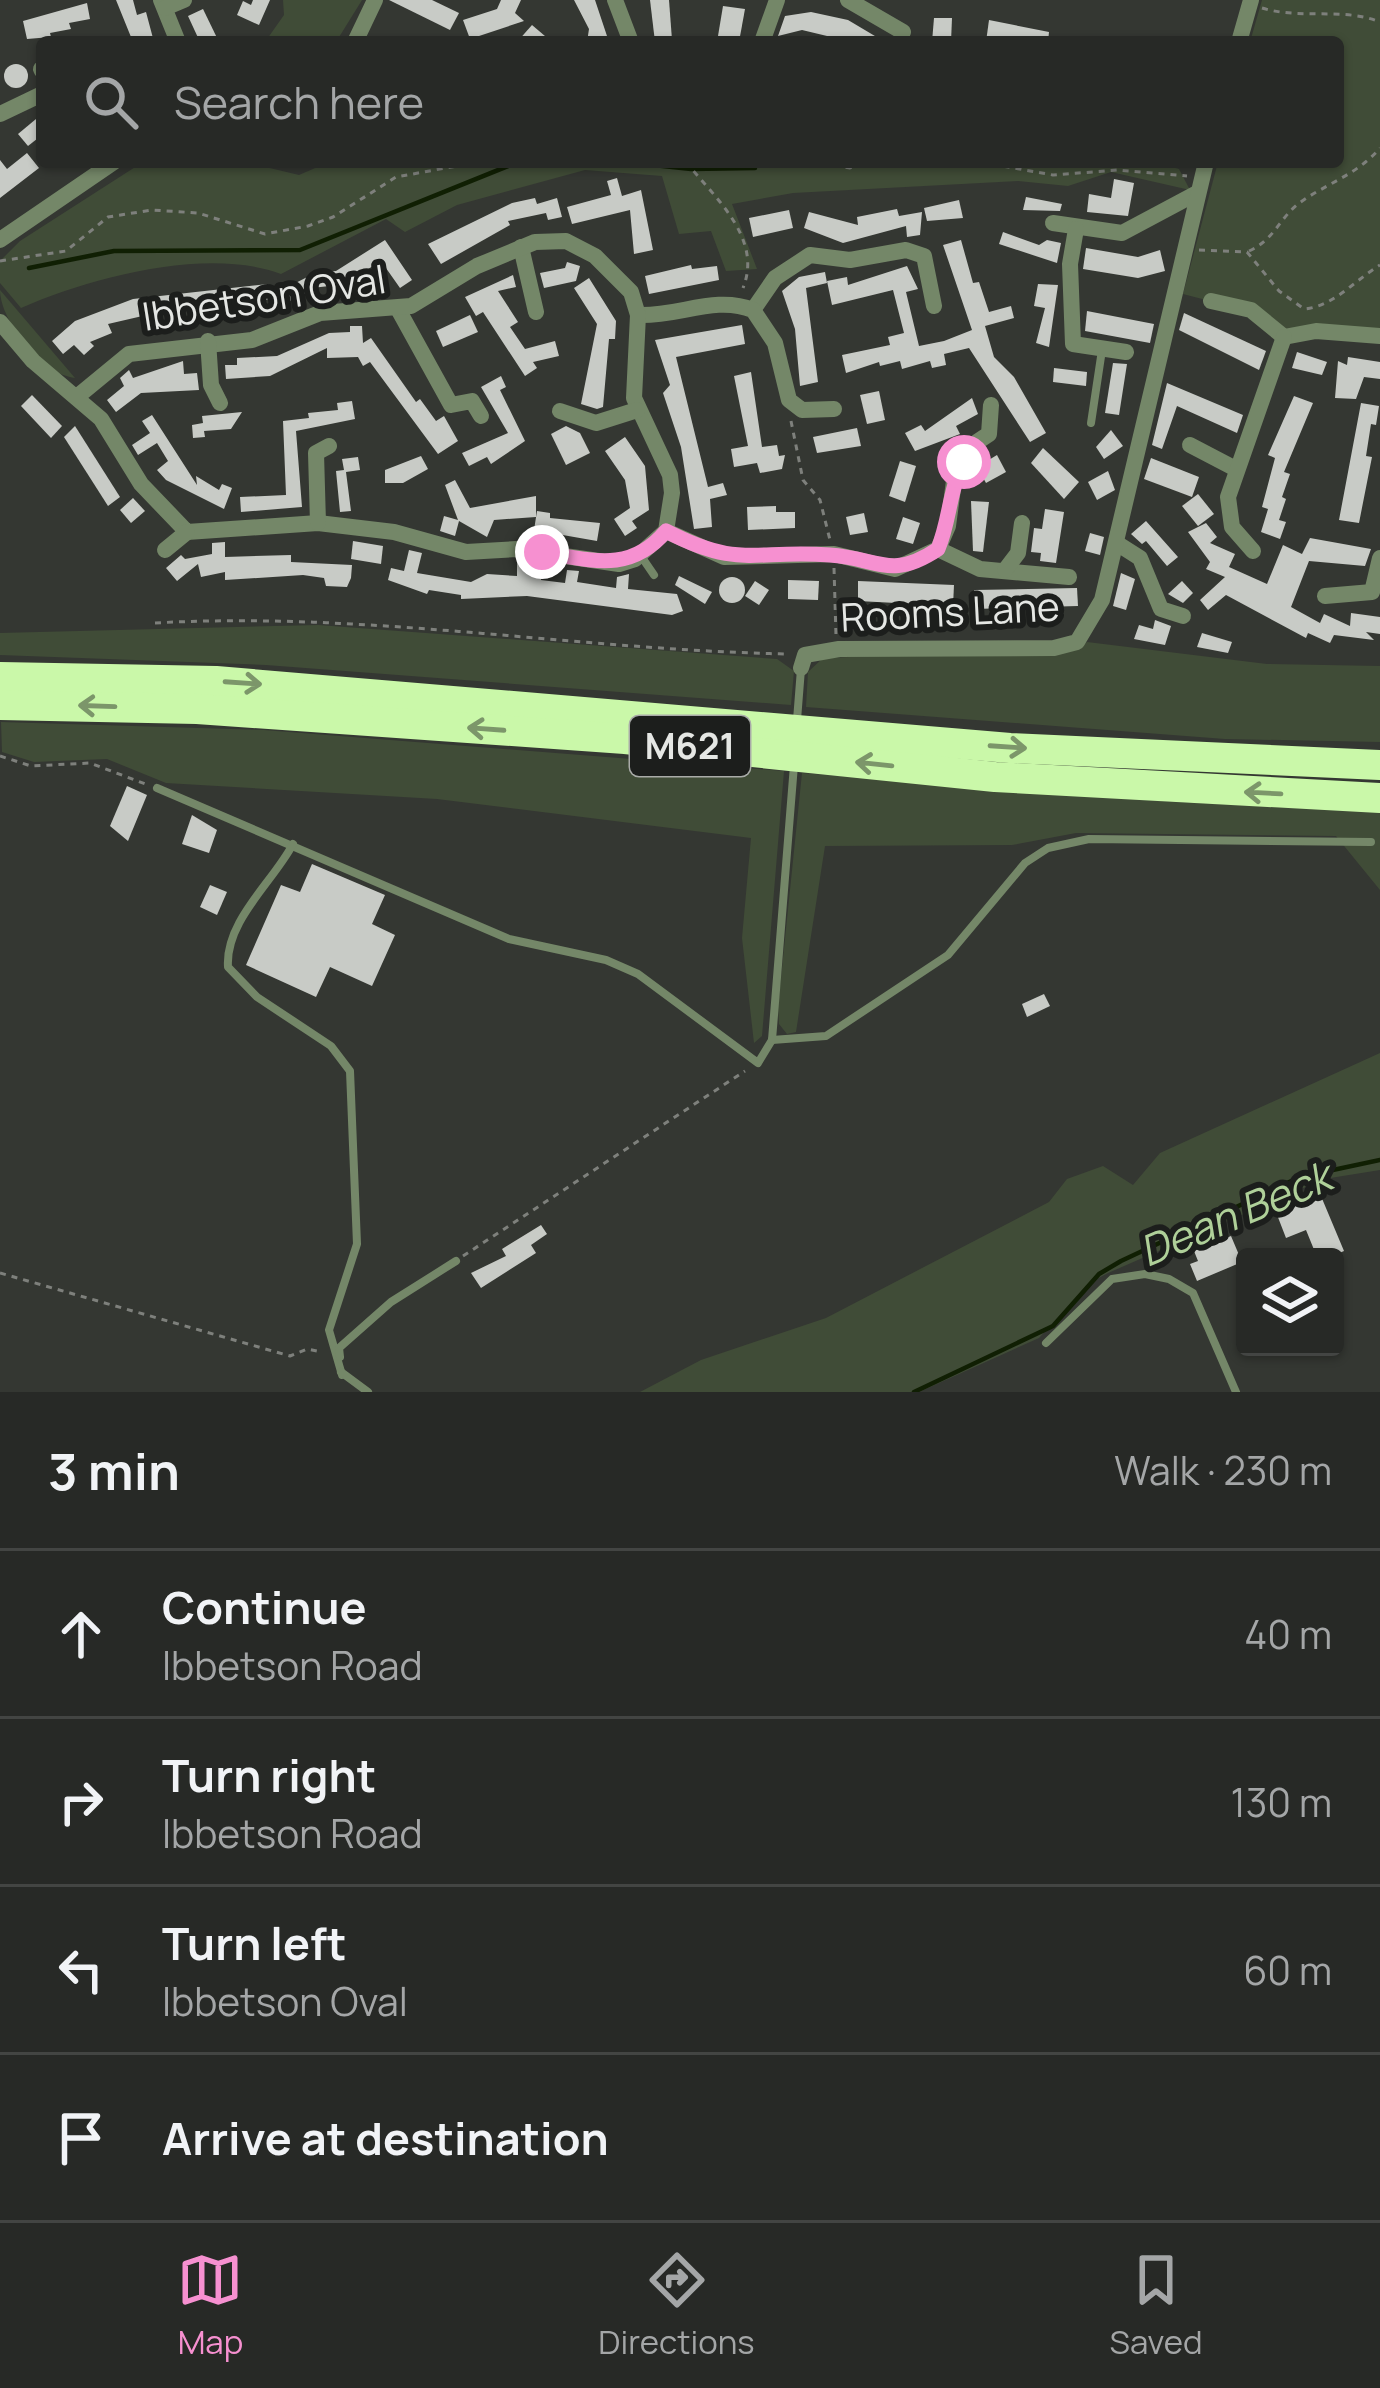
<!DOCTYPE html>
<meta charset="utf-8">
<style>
body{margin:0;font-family:Manrope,sans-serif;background:#333532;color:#f1f3f6}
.controls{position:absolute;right:36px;bottom:36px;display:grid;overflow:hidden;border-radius:12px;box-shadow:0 3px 9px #0004}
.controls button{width:108px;height:108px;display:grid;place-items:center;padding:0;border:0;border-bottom:3px solid #434543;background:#272926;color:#f1f3f6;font:60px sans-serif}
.stop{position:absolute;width:36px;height:36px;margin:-27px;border:9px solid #f690d0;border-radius:50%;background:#fff}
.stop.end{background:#f690d0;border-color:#fff;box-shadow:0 3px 12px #0008}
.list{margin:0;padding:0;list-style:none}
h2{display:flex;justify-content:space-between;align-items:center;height:156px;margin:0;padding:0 48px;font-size:51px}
h2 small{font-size:39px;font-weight:400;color:#a4a6a7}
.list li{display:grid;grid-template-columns:78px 1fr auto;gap:36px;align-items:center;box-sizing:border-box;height:168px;padding:0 48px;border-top:3px solid #434543}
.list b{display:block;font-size:45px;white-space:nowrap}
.list p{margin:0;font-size:39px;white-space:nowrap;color:#a4a6a7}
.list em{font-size:39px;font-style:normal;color:#a4a6a7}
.icon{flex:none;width:66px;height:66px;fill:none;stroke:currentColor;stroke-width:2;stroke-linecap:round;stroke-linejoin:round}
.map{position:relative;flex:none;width:1380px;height:1392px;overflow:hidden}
.search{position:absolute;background:#272926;box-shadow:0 3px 9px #0004;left:36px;right:36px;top:36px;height:132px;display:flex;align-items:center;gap:30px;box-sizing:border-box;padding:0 42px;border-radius:12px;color:#a4a6a7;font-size:45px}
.sheet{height:828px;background:#272926}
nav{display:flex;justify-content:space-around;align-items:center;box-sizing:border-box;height:168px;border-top:3px solid #434543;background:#272926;font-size:33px;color:#a4a6a7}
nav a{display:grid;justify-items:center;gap:6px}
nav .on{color:#f690d0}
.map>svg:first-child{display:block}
.green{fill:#404c37}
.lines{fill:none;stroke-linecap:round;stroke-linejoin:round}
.stream{stroke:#101f03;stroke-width:4.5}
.building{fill:#c8cbc6}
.path{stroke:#7e807c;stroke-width:3;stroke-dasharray:6 6;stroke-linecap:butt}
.lane{stroke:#748768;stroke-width:8}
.street{stroke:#748768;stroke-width:16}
.highway{stroke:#caf8a9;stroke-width:30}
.oneway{stroke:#7c966a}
.route{stroke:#f690d0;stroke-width:15}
.labels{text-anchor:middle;stroke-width:12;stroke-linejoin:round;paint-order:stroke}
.shield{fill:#1c1e1c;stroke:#a9aba8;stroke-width:3}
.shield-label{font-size:36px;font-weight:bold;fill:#e5e7e4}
.street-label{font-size:39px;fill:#e5e7e4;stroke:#1c1e1c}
.water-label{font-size:42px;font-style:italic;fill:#afd099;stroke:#1c1e1c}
</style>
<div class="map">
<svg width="1380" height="1392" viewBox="0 0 1380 1392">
<rect width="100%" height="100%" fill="#343732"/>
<g class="green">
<polygon points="283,0 362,0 336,42 265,42 284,15"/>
<polygon points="1262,0 1380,0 1380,336 1284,337 1233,307 1183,294 1218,162 1338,162 1338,42 1250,42"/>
<path d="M143,162H244L299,175L329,162H1154L1179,169L1190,190L1111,172L1068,186L1018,181L793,193L732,204L757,269L726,271L711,231L679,234L662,176L585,170L457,205L405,232L386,219L281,274C207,246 89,278 21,308L0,283V261L20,241Z"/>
<path d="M0,290L75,378C43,375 0,321 0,290Z"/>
<polygon points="318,625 777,659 794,671 791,705 266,665 0,655 0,633"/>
<polygon points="1087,642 1267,664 1380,666 1380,742 1225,739 806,707 808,672 823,658 1079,648"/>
<polygon points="1,722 264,730 784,771 762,1036 754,1043 742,938 751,838 437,799 166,783 107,759 34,762 2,752"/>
<polygon points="802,773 1174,802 1380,812 1380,890 1336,836 1076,833 1012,845 825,846 796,1032 787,1034 779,1024 778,1007"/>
<polygon points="1380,1053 1380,1170 1324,1179 1108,1273 1089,1283 1039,1338 919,1392 640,1392 701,1360 826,1318 1049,1202 1067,1179 1103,1166 1133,1185 1160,1153"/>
</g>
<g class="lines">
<g class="stream">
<polyline points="625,162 691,169 755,168"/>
<polyline points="29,268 114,251 300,250 518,162"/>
<polyline points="914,1392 1053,1326 1099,1274 1121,1261 1300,1177 1380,1160"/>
</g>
</g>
<g class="building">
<polygon points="116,0 133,0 137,15 146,12 154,42 133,42"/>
<polygon points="253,0 270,0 259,25 237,15 243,1 251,5"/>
<polygon points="389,0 432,0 459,13 450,30"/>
<polygon points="501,0 521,0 515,13 524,21 470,39 463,20 497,9"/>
<polygon points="574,0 595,0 609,42 587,42 589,29"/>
<polygon points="650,0 669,0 672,40 655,42"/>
<polygon points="87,3 90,19 69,23 71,29 50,33 51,37 27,39 23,21"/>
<polygon points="723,6 745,9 739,42 717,42"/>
<polygon points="203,9 219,42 200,42 188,16"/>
<polygon points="811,12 848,20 885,42 852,42 802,30 778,36 785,16"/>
<polygon points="934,18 952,18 951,42 932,42"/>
<polygon points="989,20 1049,32 1048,42 986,42"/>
<polygon points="532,25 552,42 517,42"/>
<circle cx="16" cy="76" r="12"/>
<polygon points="42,114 42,135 28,146 18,134"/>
<polygon points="27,153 39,168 0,198 0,160 7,169"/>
<polygon points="617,178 622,196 641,190 653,250 634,254 630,210 572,224 567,207 611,195 607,181"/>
<polygon points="1114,179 1134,183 1128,216 1087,212 1089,194 1111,198"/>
<polygon points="1026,197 1062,204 1060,211 1023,210"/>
<polygon points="535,198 537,204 557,198 562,217 548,220 546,213 508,221 510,225 441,264 428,244 512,203"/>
<polygon points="959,200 963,218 927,221 924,208"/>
<polygon points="897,209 899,216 922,212 920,235 907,237 906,226 843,243 804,228 809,212 858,225 857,217"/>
<polygon points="789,210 793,228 753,237 749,218"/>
<polygon points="1003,232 1039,245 1047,240 1061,243 1057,263 999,244"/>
<polygon points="385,240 412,280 400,288 381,261 349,281 351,297 340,299 338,285 303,289 305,294 288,302 280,291 315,273 336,271"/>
<polygon points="961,240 973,283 979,282 989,312 1011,306 1014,318 985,326 994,357 1014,377 1046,433 1030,442 969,348 944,354 946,365 932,368 930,361 902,369 900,361 880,366 879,362 846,373 842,355 890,345 888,337 904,333 893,290 832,305 827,281 847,277 848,285 907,266 918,289 906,292 919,346 944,341 972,330 943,245"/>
<polygon points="1086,248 1138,257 1160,250 1165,271 1138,278 1083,269"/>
<polygon points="567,262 580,266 576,281 544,288 540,273 565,268"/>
<polygon points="691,265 692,269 717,266 719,280 649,294 645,276"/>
<polygon points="825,272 827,283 806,288 818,382 800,386 795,329 782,291 799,277"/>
<polygon points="513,275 516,287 498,291 518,322 510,327 525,349 555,341 559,356 533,362 537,368 525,376 483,312 476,316 465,297"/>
<polygon points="589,278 616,321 615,339 609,339 603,407 597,409 581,404 597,324 574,288"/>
<polygon points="268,284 272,298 245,306 177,308 108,324 112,333 90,342 94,346 84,355 74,345 63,354 52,341 75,321 133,299"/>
<polygon points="1038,284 1058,285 1049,347 1036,343 1045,308 1034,306"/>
<polygon points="1087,311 1154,324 1150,343 1085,331"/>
<polygon points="1184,313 1266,351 1259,370 1179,330"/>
<polygon points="470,315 478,332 443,347 436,331"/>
<polygon points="742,325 745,344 676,357 708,487 723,483 727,495 710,499 712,527 694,529 681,447 663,393 670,385 655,340"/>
<polygon points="350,326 362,326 363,343 371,338 416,402 420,399 436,421 444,416 458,441 438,454 370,362 363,366 358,357 327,358 327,348 270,376 226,379 225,365 237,365 237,358 277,356 329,333 350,332"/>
<polygon points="1297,352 1327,362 1322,375 1292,368"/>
<polygon points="1348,357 1380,362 1380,379 1364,377 1356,399 1335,398 1338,361 1347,365"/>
<polygon points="183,361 184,374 197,373 199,390 141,393 116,412 107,400 124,386 120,378 129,370 133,378"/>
<polygon points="1113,363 1127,364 1119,415 1105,413"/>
<polygon points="1054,368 1087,372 1086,386 1053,382"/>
<polygon points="751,372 762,447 777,445 779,456 785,455 782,469 760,473 757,463 734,467 731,449 748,446 734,376"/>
<polygon points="501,376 506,387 500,390 525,441 491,464 487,457 469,466 462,453 508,433 481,387"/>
<polygon points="1167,383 1243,415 1237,433 1177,406 1162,449 1152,445"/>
<polygon points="879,391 885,420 867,424 860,395"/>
<polygon points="32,395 62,426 51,438 21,406"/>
<polygon points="1294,396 1313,403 1284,472 1290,474 1282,497 1286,499 1279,520 1286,522 1280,539 1261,532 1268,509 1262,507 1275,458 1268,455"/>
<polygon points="972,398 978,414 956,426 960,434 915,451 905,433 921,425 925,431"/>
<polygon points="352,401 355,419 296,431 302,507 241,512 240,497 286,495 283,421 309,418 308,413 338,410 337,403"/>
<polygon points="1361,403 1379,406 1376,425 1371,424 1366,456 1372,457 1359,523 1339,520"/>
<polygon points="242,412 231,429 204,431 205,437 193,438 192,425 203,423 202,416"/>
<polygon points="152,415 197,485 196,476 219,490 222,484 232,488 224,509 166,480 157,470 168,461 157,443 138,455 132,445 150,433 142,421"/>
<polygon points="75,426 120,497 108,506 64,437"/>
<polygon points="566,426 580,433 590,453 566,465 551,434"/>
<polygon points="857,428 861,446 817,453 813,437"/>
<polygon points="1111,430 1123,446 1104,459 1096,447"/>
<polygon points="625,437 645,466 649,510 632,521 637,528 625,536 614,519 630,508 625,480 605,451"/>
<polygon points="1043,448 1079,482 1064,499 1031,463"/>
<polygon points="997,455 1006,472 986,483 977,467"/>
<polygon points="421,456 428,469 403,483 385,483 385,470"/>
<polygon points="358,457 360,470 346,472 351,511 340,512 336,471 344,470 342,459"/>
<polygon points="1151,458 1199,477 1192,497 1144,479"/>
<polygon points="900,461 916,466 905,502 889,496"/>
<polygon points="1108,471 1115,490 1097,500 1088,482"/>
<polygon points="455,480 470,508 536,496 536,517 494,520 487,537 459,521 455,536 440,531 444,516 458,520 445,485"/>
<polygon points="1198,494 1214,514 1198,526 1182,506"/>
<polygon points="133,498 145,511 131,523 120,510"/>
<polygon points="971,501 989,502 983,552 973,551"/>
<polygon points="776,506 776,512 795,512 795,528 748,530 747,507"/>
<polygon points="1045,509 1064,512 1056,563 1040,561 1041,553 1031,552 1034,528 1042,529"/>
<polygon points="537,511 550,513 550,518 600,523 597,541 534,530"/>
<polygon points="864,513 868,532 850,535 846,517"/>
<polygon points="903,517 920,523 913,544 896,539"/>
<polygon points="1146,521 1178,557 1167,566 1146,541 1142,544 1131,534"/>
<polygon points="1206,523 1217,537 1210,543 1235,554 1229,567 1267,584 1283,545 1302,554 1310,538 1371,549 1365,566 1309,561 1291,607 1320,623 1324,614 1350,626 1351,613 1380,617 1380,634 1366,632 1374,640 1334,635 1330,643 1308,633 1306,638 1226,595 1208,610 1200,600 1225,577 1206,569 1210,562 1188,532"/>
<polygon points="1090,533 1104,537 1100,555 1085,551"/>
<polygon points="353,541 383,546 381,564 351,559"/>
<polygon points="225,542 225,557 291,555 291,562 352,565 351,578 347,587 326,586 324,578 303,575 225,580 225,572 201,577 198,564 177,581 166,568 181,555 185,559 212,554 212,543"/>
<polygon points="409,550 422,553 417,573 471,582 487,574 517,576 517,562 542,566 541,580 565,583 567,570 579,571 577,582 616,588 617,577 629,574 628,589 677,594 683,611 672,615 527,596 461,599 461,595 429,590 427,594 388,580 391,568 404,571"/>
<polygon points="1121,573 1135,579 1126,610 1113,606"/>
<polygon points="679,576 712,592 705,604 675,585"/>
<circle cx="732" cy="590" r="13"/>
<polygon points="788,580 819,581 818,600 788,599"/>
<polygon points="755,581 769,590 759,605 745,596"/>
<polygon points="858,581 954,585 953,606 858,601"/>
<polygon points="1182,581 1193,593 1183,603 1168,594"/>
<polygon points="1077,588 1078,606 974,609 974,590"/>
<polygon points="1155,620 1171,626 1165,645 1134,639 1139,625 1153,629"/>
<polygon points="1202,633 1232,642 1228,653 1197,647"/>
<polygon points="127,786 147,795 128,841 110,826"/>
<polygon points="192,815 217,830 209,853 182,844"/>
<polygon points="312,864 385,895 372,924 395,935 372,986 330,967 316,997 246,965 281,885 300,892"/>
<polygon points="210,885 227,892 217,915 200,907"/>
<polygon points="1044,994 1050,1006 1027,1017 1022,1004"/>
<polygon points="1318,1189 1344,1251 1330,1257 1317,1257 1306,1230 1286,1238 1274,1207"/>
<polygon points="541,1225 547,1234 531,1245 536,1253 481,1288 471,1273 506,1256 502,1249"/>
<polygon points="1231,1236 1242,1262 1197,1281 1190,1264 1198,1261 1194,1251"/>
</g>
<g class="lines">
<g class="path">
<path d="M1262,8C1301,20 1344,7 1380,22"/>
<path d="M686,162C715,198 763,238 743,288"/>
<polyline points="707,162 709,162"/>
<polyline points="810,162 850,168 863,162"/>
<polyline points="980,162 1053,175 1118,170 1187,176"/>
<path d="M1199,250L1247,252L1279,291L1304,309C1333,307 1355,280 1380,265"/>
<path d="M1249,251C1274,240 1279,219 1298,204C1325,184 1357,175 1380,148"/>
<polyline points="0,261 66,251 108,217 152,210 198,213 265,234 308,226 333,217 396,177 479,162"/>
<polyline points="791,421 803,480 820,500 830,540"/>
<polyline points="834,568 836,636"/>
<path d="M155,623C367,611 577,650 788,654"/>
<polyline points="0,756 31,766 90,763 148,785"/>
<polyline points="463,1256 745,1071"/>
<polyline points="0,1273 290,1356 307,1349 322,1352"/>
</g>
<g class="lane">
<polyline points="1091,423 1102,350"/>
<polyline points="641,556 654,575"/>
<polyline points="797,720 801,669"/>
<polyline points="157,788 509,939 606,960 638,974 758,1063 772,1040 794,765"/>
<path d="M293,844C273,882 225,921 228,967L257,997L331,1046L350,1071L357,1244L329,1330L342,1375"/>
<polyline points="772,1040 826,1036 948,955 1025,863 1048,848 1089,839 1371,842"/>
<polyline points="1046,1343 1112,1279 1145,1274 1169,1279 1193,1293 1236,1392"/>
<polyline points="340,1357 339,1348 391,1302 456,1261"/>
<polyline points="341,1372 368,1392"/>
</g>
<g class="street">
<polyline points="161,0 178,42"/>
<polyline points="615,0 631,42"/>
<polyline points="848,0 903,32"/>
<polyline points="165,8 184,0"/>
<polyline points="355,42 375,0"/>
<polyline points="762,42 777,0"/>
<polyline points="1239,42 1251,0"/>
<polyline points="41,69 42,71"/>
<polyline points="0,114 42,94"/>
<polyline points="1053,223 1122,233 1197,193"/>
<polyline points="1076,229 1070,264 1073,344 1126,352"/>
<polyline points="0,240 114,162"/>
<polyline points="521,247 536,312"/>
<polyline points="1211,301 1251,310 1284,337 1316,331 1380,336"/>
<polyline points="398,309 451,405 472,401 481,416"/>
<polyline points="753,310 775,278 810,255 850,260 906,250 924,256 934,306"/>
<path d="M638,315C678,317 715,295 753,310L775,343L789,400L802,410L834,409"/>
<polyline points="0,322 33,361 101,419 141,484 187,532 318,523 394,532 466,552 517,549 619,564 635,559 666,531 672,493 670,475 634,398 638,315 631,292 595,256 566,241 535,242 477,266 411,306 320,313 252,340 129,354 78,396"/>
<polyline points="208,341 211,385 220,403"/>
<polyline points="560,411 596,423 637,410"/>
<polyline points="1190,445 1234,468"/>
<polyline points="318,523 316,453 329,446"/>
<polyline points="666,531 724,557 834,554 895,569 938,549 948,526 954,481 977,442 989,434 991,405"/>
<polyline points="1118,544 1140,558 1161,609 1183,616"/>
<polyline points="938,549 980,569 1069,577"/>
<polyline points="165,550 187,532"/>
<polyline points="1253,551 1232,527 1228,497 1284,337"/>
<polyline points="1005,570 1018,553 1022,523"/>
<polyline points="1325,596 1372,592 1380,558"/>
<polyline points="801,668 805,655 839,649 1054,648 1077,642 1102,600 1206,162"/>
</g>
<g class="highway">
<polyline points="0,677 216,681 1010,748 1380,765"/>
<polyline points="0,705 197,709 625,739 995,777 1380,798"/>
</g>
</g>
<defs><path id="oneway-shaft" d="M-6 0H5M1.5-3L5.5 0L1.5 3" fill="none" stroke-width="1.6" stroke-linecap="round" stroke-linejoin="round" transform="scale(3)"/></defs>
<g class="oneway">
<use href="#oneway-shaft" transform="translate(243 683) rotate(4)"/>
<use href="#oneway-shaft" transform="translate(97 706) rotate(-178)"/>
<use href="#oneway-shaft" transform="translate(486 729) rotate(-176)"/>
<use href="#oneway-shaft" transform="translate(1008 747) rotate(4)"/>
<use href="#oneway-shaft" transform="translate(874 764) rotate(-174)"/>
<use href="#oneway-shaft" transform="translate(1263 793) rotate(-177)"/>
</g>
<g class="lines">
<path class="route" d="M542,552C591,560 630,574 666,531C741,570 754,549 830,555C878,558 890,581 938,549C950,520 949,490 964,462"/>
</g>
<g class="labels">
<rect class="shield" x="630" y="716" width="120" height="60" rx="9"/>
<g class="shield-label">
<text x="690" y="759">M621</text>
</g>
<g class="street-label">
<text transform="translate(264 298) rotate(-9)" y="14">Ibbetson Oval</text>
<text transform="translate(950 612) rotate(-3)" y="14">Rooms Lane</text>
</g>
<g class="water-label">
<text transform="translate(1235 1214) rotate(-23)" y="15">Dean Beck</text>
</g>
</g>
</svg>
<div class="controls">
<button><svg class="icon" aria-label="layers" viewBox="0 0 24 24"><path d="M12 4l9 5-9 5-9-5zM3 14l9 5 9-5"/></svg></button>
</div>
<div class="stop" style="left:964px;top:462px"></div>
<div class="stop end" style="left:542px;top:552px"></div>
<div class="search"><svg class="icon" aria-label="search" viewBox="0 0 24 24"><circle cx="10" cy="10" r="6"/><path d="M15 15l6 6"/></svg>Search here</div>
</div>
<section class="sheet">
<h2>3 min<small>Walk · 230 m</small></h2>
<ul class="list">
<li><svg class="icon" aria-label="ahead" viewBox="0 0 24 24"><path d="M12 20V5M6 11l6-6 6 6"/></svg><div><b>Continue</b><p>Ibbetson Road</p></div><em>40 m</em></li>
<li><svg class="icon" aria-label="right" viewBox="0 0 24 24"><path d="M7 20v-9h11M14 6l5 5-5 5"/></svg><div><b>Turn right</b><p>Ibbetson Road</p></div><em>130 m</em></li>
<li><svg class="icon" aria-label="left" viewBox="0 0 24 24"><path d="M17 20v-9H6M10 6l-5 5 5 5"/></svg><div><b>Turn left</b><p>Ibbetson Oval</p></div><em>60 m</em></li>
<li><svg class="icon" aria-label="arrive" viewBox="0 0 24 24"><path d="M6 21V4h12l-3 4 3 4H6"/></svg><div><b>Arrive at destination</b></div></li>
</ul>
</section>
<nav>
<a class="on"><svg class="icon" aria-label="map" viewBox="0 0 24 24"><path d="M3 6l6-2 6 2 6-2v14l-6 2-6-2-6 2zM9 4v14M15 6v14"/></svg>Map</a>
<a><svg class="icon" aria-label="directions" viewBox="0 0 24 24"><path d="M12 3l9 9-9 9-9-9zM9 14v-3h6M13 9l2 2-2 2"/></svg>Directions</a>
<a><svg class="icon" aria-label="saved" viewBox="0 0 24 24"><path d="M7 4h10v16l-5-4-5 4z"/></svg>Saved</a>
</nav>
